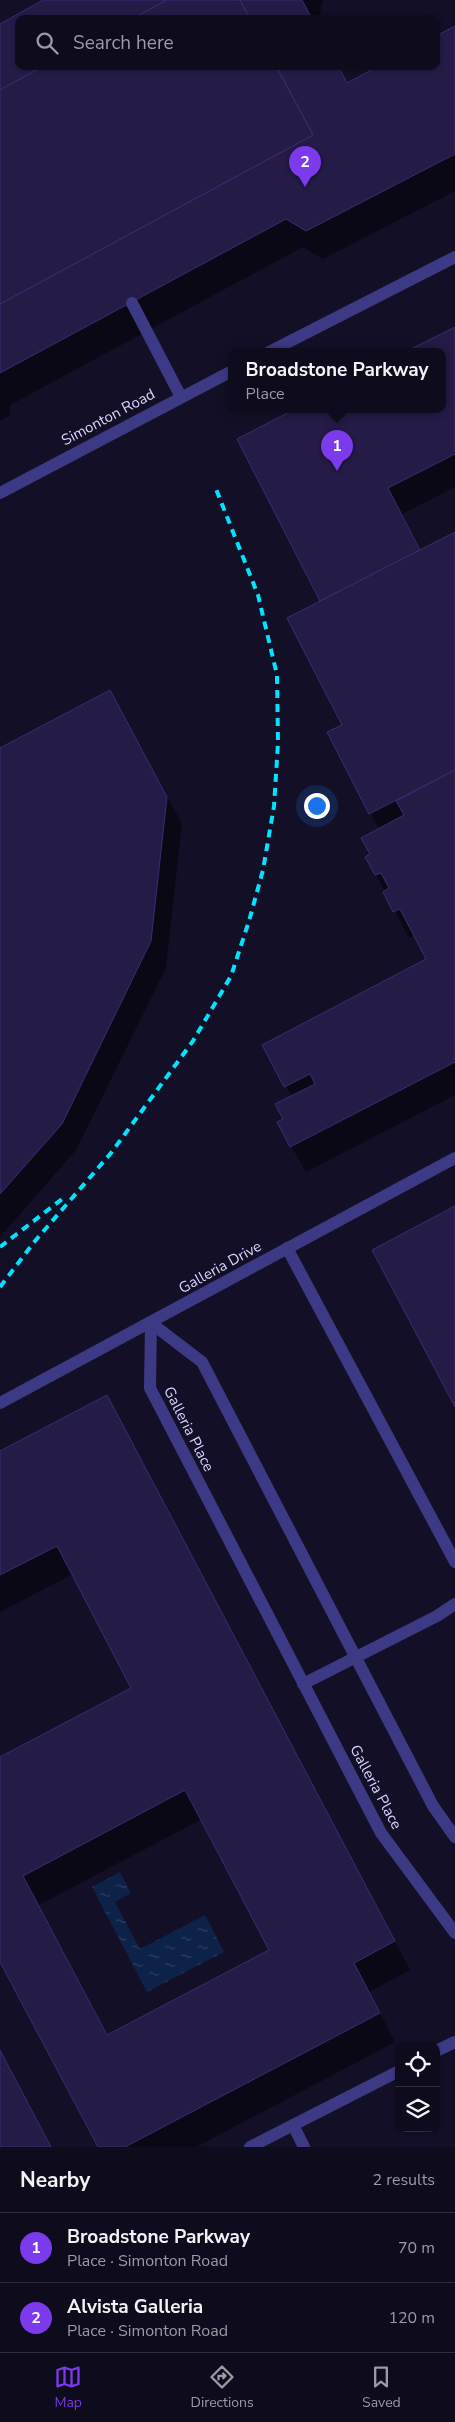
<!DOCTYPE html>
<meta charset="utf-8">
<style>
body{margin:0;font-family:"Nunito Sans",sans-serif;background:#171425;color:#f1f3f6}
.controls{position:absolute;right:15px;bottom:15px;display:grid;overflow:hidden;border-radius:10px;box-shadow:0 1px 4px #0004}
.controls button{width:45px;height:45px;display:grid;place-items:center;padding:0;border:0;border-bottom:1px solid #2e2b3b;background:#0e0b1c;color:#f1f3f6;font:25px sans-serif}
.you{position:absolute;left:316px;top:805px;width:18px;height:18px;margin:-12px;border:4px solid #fff;border-radius:50%;background:#1a73e8;box-shadow:0 0 0 8px #1a73e833}
.badge{display:grid;place-items:center;width:32px;height:32px;border-radius:50%;background:#7c3aed;color:#fff;font-size:16px;font-weight:700}
.pin{position:absolute;translate:-50% -41px;filter:drop-shadow(0 1px 2px #0008)}
.pin::after{content:'';position:absolute;top:26px;width:18px;height:15px;background:inherit;clip-path:polygon(0 0,100% 0,50% 100%)}
.popup{position:absolute;left:228px;top:348px;width:218px;height:65px;box-sizing:border-box;display:grid;place-content:center;border-radius:10px;background:#0e0b1c;filter:drop-shadow(0 1px 4px #0005);font-size:16px;white-space:nowrap;color:#9b9ba3}
.popup b{font-size:19px;color:#f1f3f6}
.popup::after{content:'';position:absolute;left:50%;top:100%;margin-left:-10px;border:10px solid transparent;border-top-color:#0e0b1c}
.list{margin:0;padding:0;list-style:none}
h2{display:flex;justify-content:space-between;align-items:center;height:65px;margin:0;padding:0 20px;font-size:21px}
h2 small{font-size:16px;font-weight:400;color:#9b9ba3}
.list li{display:grid;grid-template-columns:32px 1fr auto;gap:15px;align-items:center;box-sizing:border-box;height:70px;padding:0 20px;border-top:1px solid #2e2b3b}
.list b{display:block;font-size:19px;white-space:nowrap}
.list p{margin:0;font-size:16px;white-space:nowrap;color:#9b9ba3}
.list em{font-size:16px;font-style:normal;color:#9b9ba3}
.icon{flex:none;width:28px;height:28px;fill:none;stroke:currentColor;stroke-width:2;stroke-linecap:round;stroke-linejoin:round}
.map{position:relative;flex:none;width:455px;height:2147px;overflow:hidden}
.search{position:absolute;background:#0e0b1c;box-shadow:0 1px 4px #0004;left:15px;right:15px;top:15px;height:55px;display:flex;align-items:center;gap:12px;box-sizing:border-box;padding:0 18px;border-radius:10px;color:#9b9ba3;font-size:19px}
.sheet{height:205px;background:#0e0b1c}
nav{display:flex;justify-content:space-around;align-items:center;box-sizing:border-box;height:70px;border-top:1px solid #2e2b3b;background:#0e0b1c;font-size:14px;color:#9b9ba3}
nav a{display:grid;justify-items:center;gap:2px}
nav .on{color:#7c3aed}
.map>svg:first-child{display:block}
.water{fill:url(#water-ripples)}
.shadow{fill:#0007;fill-rule:evenodd}
.building{fill:#241b47;stroke:#3b2d73;fill-rule:evenodd}
.lines{fill:none;stroke-linecap:round;stroke-linejoin:round}
.service{stroke:#3d3a85;stroke-width:12}
.minor{stroke:#3d3a85;stroke-width:12}
.rail{stroke:#00e5ff;stroke-width:4;stroke-dasharray:8 6;stroke-linecap:butt}
.labels{text-anchor:middle;stroke-width:4.5;stroke-linejoin:round;paint-order:stroke}
.street-label{font-size:15px;fill:#d9d4ff;stroke:#130f26}
</style>
<div class="map">
<svg width="455" height="2147" viewBox="0 0 455 2147">
<defs>
<pattern id="water-ripples" width="26" height="14" patternUnits="userSpaceOnUse" patternTransform="scale(1.25)"><rect width="26" height="14" fill="#0c2248"/><path d="M2 4q2-2 4 0t4 0M15 11q2-2 4 0t4 0" fill="none" stroke="#2f4163"/></pattern>
</defs>
<rect width="100%" height="100%" fill="#130f26"/>
<polygon class="water" points="120,1872 131,1893 115,1902 140,1949 205,1915 224,1952 147,1992 92,1887"/>
<g class="shadow">
<polygon points="45,0 323,0 319,19 19,19 19,66 348,84 436,66 455,27 455,191 323,259 303,247 10,405 10,415 0,421 0,25"/>
<polygon points="455,328 455,487 402,514 421,551 455,534 455,1095 306,1172 291,1146 285,1120 292,1097 264,1045 428,960 415,935 409,938 367,857 371,855 379,829 329,733 343,725 322,602 238,439 296,410 442,410 442,352 408,352"/>
<polygon points="110,691 182,824 166,968 76,1150 0,1237 0,750"/>
<path d="M106,1396L410,1970L369,1992L395,2042L196,2147H99L0,1959V1758L133,1689L73,1574L0,1612V1453ZM202,1819L271,1950L108,2036L39,1905Z"/>
</g>
<g class="building">
<polygon points="43,0 167,0 132,19 19,19 19,66 44,66 0,90 0,24"/>
<polygon points="167,0 240,0 250,19 132,19"/>
<polygon points="240,0 302,0 312,19 250,19"/>
<polygon points="455,26 455,154 306,231 286,219 0,373 0,304 313,135 276,66 338,66 347,83 379,66 436,66 436,36"/>
<polygon points="44,66 276,66 313,135 0,304 0,90"/>
<polygon points="455,327 455,454 388,488 420,550 320,601 237,439 293,410 442,410 442,352 405,352"/>
<polygon points="455,532 455,770 369,814 327,732 342,725 287,618"/>
<polygon points="110,690 167,797 151,941 62,1124 0,1194 0,748"/>
<polygon points="455,770 455,1062 290,1147 277,1122 283,1119 275,1104 315,1084 310,1074 284,1087 262,1045 426,959 400,909 393,912 383,892 389,888 381,873 375,875 365,857 370,854 361,838 404,815 396,801"/>
<polygon points="455,1206 455,1407 372,1250"/>
<path d="M107,1395L395,1941L354,1963L380,2013L125,2147H98L0,1962V1757L131,1688L57,1546L0,1575V1451ZM185,1790L269,1950L107,2035L23,1876Z"/>
<polygon points="0,2050 51,2147 0,2147"/>
</g>
<g class="lines">
<g class="service">
<polyline points="132,303 181,397"/>
<polyline points="287,1248 455,1562"/>
<polyline points="151,1323 150,1388 381,1833 455,1933"/>
<polyline points="151,1323 202,1362 433,1806 455,1837"/>
<polyline points="303,1684 437,1616 455,1604"/>
<polyline points="436,2051 455,2042"/>
<polyline points="293,2125 304,2147"/>
<polyline points="250,2147 399,2071"/>
</g>
<g class="minor">
<polyline points="269,352 455,257"/>
<polyline points="0,493 232,371"/>
<polyline points="0,1403 455,1158"/>
</g>
<g class="rail">
<polyline points="0,1247 66,1196"/>
<polyline points="0,1287 35,1241 111,1153 193,1041 231,976 249,921 263,870 274,806 278,743 277,675 258,595 216,489"/>
</g>
</g>
<g class="labels">
<g class="street-label">
<text transform="translate(108 417) rotate(-28)" y="5">Simonton Road</text>
<text transform="translate(220 1267) rotate(-29)" y="5">Galleria Drive</text>
<text transform="translate(189 1429) rotate(63)" y="5">Galleria Place</text>
<text transform="translate(376 1787) rotate(62)" y="5">Galleria Place</text>
</g>
</g>
</svg>
<div class="controls">
<button><svg class="icon" aria-label="locate" viewBox="0 0 24 24"><circle cx="12" cy="12" r="6"/><path d="M12 2v4M12 18v4M2 12h4M18 12h4"/></svg></button>
<button><svg class="icon" aria-label="layers" viewBox="0 0 24 24"><path d="M12 4l9 5-9 5-9-5zM3 14l9 5 9-5"/></svg></button>
</div>
<div class="you"></div>
<div class="pin badge" style="left:337px;top:471px">1</div>
<div class="popup"><b>Broadstone Parkway</b>Place</div>
<div class="pin badge" style="left:305px;top:187px">2</div>
<div class="search"><svg class="icon" aria-label="search" viewBox="0 0 24 24"><circle cx="10" cy="10" r="6"/><path d="M15 15l6 6"/></svg>Search here</div>
</div>
<section class="sheet">
<h2>Nearby<small>2 results</small></h2>
<ul class="list">
<li><span class="badge">1</span><div><b>Broadstone Parkway</b><p>Place · Simonton Road</p></div><em>70 m</em></li>
<li><span class="badge">2</span><div><b>Alvista Galleria</b><p>Place · Simonton Road</p></div><em>120 m</em></li>
</ul>
</section>
<nav>
<a class="on"><svg class="icon" aria-label="map" viewBox="0 0 24 24"><path d="M3 6l6-2 6 2 6-2v14l-6 2-6-2-6 2zM9 4v14M15 6v14"/></svg>Map</a>
<a><svg class="icon" aria-label="directions" viewBox="0 0 24 24"><path d="M12 3l9 9-9 9-9-9zM9 14v-3h6M13 9l2 2-2 2"/></svg>Directions</a>
<a><svg class="icon" aria-label="saved" viewBox="0 0 24 24"><path d="M7 4h10v16l-5-4-5 4z"/></svg>Saved</a>
</nav>
